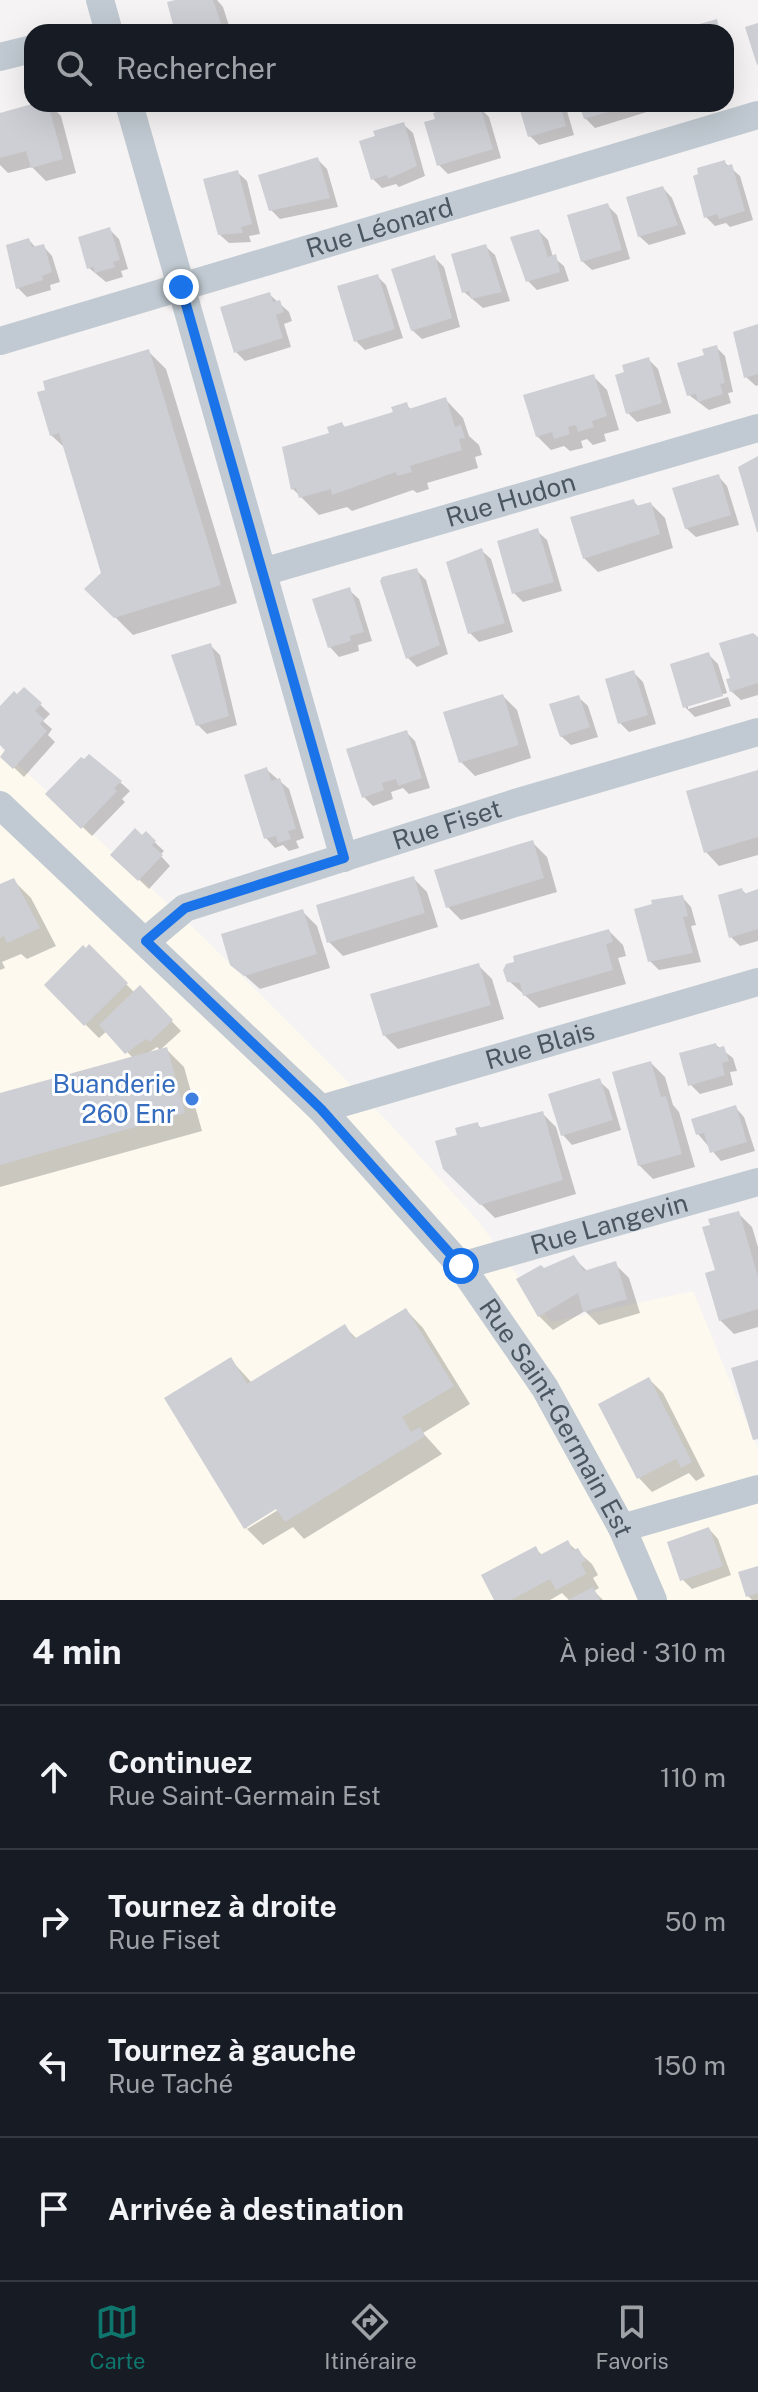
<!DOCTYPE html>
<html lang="fr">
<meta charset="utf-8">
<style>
body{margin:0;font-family:"Public Sans",sans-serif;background:#20242c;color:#f1f3f6}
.stop{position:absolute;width:24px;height:24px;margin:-18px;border:6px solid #1a73e8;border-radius:50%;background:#fff}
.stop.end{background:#1a73e8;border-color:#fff;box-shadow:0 2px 8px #0008}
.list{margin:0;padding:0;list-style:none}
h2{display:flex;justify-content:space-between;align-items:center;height:104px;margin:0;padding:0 32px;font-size:34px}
h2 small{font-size:26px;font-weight:400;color:#9ea1a6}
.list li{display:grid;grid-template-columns:52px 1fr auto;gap:24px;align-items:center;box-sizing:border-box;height:144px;padding:0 32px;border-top:2px solid #363941}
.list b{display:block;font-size:30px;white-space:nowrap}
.list p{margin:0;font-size:26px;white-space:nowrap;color:#9ea1a6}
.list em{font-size:26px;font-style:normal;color:#9ea1a6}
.icon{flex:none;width:44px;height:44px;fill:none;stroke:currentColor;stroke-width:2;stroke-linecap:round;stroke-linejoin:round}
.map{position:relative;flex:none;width:758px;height:1600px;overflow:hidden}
.search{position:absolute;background:#171b24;box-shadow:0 8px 32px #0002;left:24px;right:24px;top:24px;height:88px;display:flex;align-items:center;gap:20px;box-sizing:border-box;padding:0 28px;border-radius:24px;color:#9ea1a6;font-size:30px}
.sheet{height:680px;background:#171b24}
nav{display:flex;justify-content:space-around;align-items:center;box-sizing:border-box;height:112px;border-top:2px solid #363941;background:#171b24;font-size:22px;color:#9ea1a6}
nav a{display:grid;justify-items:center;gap:4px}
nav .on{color:#0f766e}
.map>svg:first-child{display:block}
.commercial{fill:#fdf9ef}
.shadow{fill:#0003;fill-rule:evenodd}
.building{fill:#cdcfd5}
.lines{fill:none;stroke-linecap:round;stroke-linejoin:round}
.minor{stroke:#c1cad2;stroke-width:28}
.route{stroke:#1a73e8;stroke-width:10}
.shop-dot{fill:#3f7fe0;stroke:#fff;stroke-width:3}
.labels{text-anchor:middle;stroke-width:6;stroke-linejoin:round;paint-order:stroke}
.street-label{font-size:26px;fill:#4a5661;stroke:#fff}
.shop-label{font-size:26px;fill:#366cbe;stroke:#fff;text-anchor:end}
</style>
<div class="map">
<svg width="758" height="1600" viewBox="0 0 758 1600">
<rect width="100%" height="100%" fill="#f5f3f3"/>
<polygon class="commercial" points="0,748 199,933 393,1127 479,1222 551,1322 693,1291 758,1449 758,1600 0,1600"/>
<g class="shadow">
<polygon points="183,0 217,0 223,7 231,32 176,32"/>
<polygon points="726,33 732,53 726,55"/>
<polygon points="39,104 49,104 61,116 76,173 46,181 32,167 8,173 0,165 0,115"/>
<polygon points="520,104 565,104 574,135 539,145 530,136"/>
<polygon points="581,104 648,104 650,111 595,128 585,118"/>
<polygon points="468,105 473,110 480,108 489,117 501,158 448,174 439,165 437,120"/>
<polygon points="403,124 413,133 425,176 399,187 396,184 382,188 373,179 377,137"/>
<polygon points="317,159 327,169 338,207 280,219 271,210"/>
<polygon points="724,162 740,176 753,220 730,227 726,223 715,226 706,217"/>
<polygon points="237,172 247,181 260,234 249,236 251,242 229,243 219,234"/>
<polygon points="663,188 672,198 686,234 649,245 639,236"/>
<polygon points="607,205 617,215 630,259 592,270 582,261"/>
<polygon points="110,230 119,239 128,269 121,271 123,277 106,282 89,268"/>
<polygon points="539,231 548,240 553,257 564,266 569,281 537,290 528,281"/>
<polygon points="29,240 36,248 43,246 52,256 60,282 50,285 51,290 27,297 18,288"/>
<polygon points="485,246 495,255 510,301 483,308 464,292"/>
<polygon points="434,257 444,267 460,327 422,339 412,330"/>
<polygon points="377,276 386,285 403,338 365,350 356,341"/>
<polygon points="269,294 289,312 292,321 284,324 291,347 245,361 236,352"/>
<polygon points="758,328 758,385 756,386 746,377"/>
<polygon points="716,347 725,356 733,392 728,393 731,403 709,410 689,395 706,356"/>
<polygon points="148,351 166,369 237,603 133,635 87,589 103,574 66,449 51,435"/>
<polygon points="649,360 658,369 671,413 637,422 628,413"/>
<polygon points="593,376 607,390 619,430 604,434 606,441 593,445 587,439 581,441 583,448 570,451 564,446 551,450 537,436"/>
<polygon points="446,400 463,418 469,436 479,445 482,455 475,457 478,468 427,483 429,489 417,493 413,490 352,511 347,507 319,515 293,489 342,424 346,428 395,413 406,405 412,410"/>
<polygon points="718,476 727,486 739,525 696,537 686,528"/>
<polygon points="633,501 639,507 651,504 665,518 673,548 598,572 584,558"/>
<polygon points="537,531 547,540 562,591 523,602 514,593"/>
<polygon points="481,550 491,559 513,632 479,642 470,633"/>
<polygon points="417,571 426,580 448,654 417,667 408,658 382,581"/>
<polygon points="349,590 359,599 372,641 358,645 359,651 339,657 330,647"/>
<polygon points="758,639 758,695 741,700 731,691"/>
<polygon points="211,646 220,655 237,725 207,734 198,725"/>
<polygon points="708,654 718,664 727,693 688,705 688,709 728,697 731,706 695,717 685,707 672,665"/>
<polygon points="634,673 643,682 656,724 629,732 620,723"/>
<polygon points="24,689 50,714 43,721 52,729 48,735 55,742 24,777 2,756 8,750 0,743 0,711"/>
<polygon points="503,696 517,710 531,758 475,776 461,762"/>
<polygon points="578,697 588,706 598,737 571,745 561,736"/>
<polygon points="406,732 415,741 430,788 409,794 403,788 391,792 393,799 373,806 363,796"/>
<polygon points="267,770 289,789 304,838 296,841 299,848 289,851 283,845 275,848 266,838"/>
<polygon points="758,773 758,855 719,866 706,852"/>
<polygon points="120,782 130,791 122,799 125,802 92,836 48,794"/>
<polygon points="146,834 164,851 160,855 170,866 149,889 113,855"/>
<polygon points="533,843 547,857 557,892 461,920 447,906"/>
<polygon points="413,878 427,892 438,927 343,956 329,942"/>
<polygon points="13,880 31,898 56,946 27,959 21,954 2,962 5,968 0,970 0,886"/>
<polygon points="742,890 747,895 758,891 758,941 740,946 731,937"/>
<polygon points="682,897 691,907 696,925 691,926 701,962 659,970 650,961"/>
<polygon points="303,912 317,926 330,968 260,989 232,964"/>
<polygon points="609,931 623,945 626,956 618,958 626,984 539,1008 509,981"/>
<polygon points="89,947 135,993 140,988 181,1031 160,1050 157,1047 147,1054 166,1049 184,1067 202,1131 0,1187 0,1095 133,1058 107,1031 99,1038 46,985"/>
<polygon points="478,965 492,979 504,1019 398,1049 384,1035"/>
<polygon points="716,1045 733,1058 737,1071 730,1072 733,1085 700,1094 690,1084"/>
<polygon points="651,1063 665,1077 673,1105 679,1112 695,1167 653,1179 639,1165"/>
<polygon points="599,1081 609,1090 621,1130 572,1145 563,1135"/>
<polygon points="735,1107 744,1117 755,1151 721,1161 698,1134"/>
<polygon points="542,1113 556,1127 576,1194 495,1218 445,1168 459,1136 477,1124 482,1129"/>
<polygon points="738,1213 752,1227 758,1247 758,1327 734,1334 720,1320 717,1271"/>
<polygon points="574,1258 588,1272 615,1264 629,1278 640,1313 599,1325 585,1311 553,1330 539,1316 519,1280"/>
<path d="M406,1310L423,1328L470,1404L423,1433L442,1454L304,1539L293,1527L263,1545L246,1528L231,1360L252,1383L344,1326L357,1339ZM284,1502L286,1505L247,1529V1525Z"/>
<polygon points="649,1379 663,1393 705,1476 696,1481 689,1473 652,1492 639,1478"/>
<polygon points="709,1529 718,1539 731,1575 692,1589 682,1579"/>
<polygon points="567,1542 592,1564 598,1575 593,1578 599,1588 594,1591 603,1600 569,1600 562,1593 550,1600 496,1600 535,1548 543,1556"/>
<polygon points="758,1568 758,1600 752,1600 748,1596"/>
</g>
<g class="building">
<polygon points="175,0 213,0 224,32 175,32 167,2"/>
<polygon points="717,19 720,32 690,32 689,27"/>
<polygon points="758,23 758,64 757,65 745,27"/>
<polygon points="32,104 48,104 63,159 31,168 26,151 0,158 0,113"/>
<polygon points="463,104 469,104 471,108 480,106 493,149 437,166 424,122 435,119 433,113"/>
<polygon points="518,104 560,104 566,126 528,137"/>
<polygon points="579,104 632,104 632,105 584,119"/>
<polygon points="404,122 417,166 388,179 387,175 371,180 359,141 375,136 373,131"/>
<polygon points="318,157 330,198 269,211 258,175"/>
<polygon points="725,160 726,166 732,164 745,211 719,219 717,214 704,218 693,176 698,174 697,168"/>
<polygon points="238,170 252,224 241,227 243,233 218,235 203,179"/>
<polygon points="663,186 678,225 638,237 626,197"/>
<polygon points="608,203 622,250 581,262 567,215"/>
<polygon points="110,227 120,260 113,262 115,267 95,273 93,267 87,269 78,237"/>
<polygon points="539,229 548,257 556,254 560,272 526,282 510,237"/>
<polygon points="29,238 32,247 44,244 52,272 42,276 43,280 16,289 6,245"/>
<polygon points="486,244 502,292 471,299 469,291 462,293 451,254"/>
<polygon points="435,255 452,318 411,331 391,269"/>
<polygon points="378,274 395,329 354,342 337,286"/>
<polygon points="270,292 273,302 280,300 284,312 276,315 283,338 234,353 220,307"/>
<polygon points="758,324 758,374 744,378 733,332"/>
<polygon points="717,345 725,383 720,384 723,394 698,402 696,394 687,396 677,363 704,355 702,349"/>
<polygon points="149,349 221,585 114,618 84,589 101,573 59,433 50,436 37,392 45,390 43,381"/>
<polygon points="649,357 662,403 626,414 615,375 624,372 622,365"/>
<polygon points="594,374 607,416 592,421 594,427 578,432 576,425 568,427 570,434 554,439 552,432 536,437 523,395"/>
<polygon points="446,397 455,427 461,425 465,438 459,439 462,450 410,466 412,472 397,476 396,472 332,495 331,489 299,498 296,488 291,490 282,447 329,433 327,427 342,422 344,427 393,412 391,407 407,402 409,409"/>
<polygon points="758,456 758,532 757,532 738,467"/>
<polygon points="719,474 731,515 685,529 672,488"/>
<polygon points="634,499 636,506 651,502 660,534 583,559 570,517"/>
<polygon points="538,528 554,582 512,594 497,541"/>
<polygon points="482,548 505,623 468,634 446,562"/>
<polygon points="417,568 440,645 406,659 380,581 382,577"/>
<polygon points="350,587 364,632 350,636 351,641 328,648 312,599"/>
<polygon points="753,633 758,637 758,683 730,692 726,679 730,678 719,643"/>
<polygon points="211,643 229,716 196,726 171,655"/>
<polygon points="709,652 723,696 683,708 670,664"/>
<polygon points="634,670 648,715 618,724 605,679"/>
<polygon points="24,687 42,703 35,711 44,719 40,724 47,731 13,769 0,757 5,750 0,745 0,706 14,691 17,694"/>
<polygon points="503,694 519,745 459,763 443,712"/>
<polygon points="579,695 590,727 560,737 549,704"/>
<polygon points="407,730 422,778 398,786 396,779 382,783 384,790 362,798 346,749"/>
<polygon points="89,754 122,781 114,788 117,791 81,829 45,794 81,757 84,759"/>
<polygon points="267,767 271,781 280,778 296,829 288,831 291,839 278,843 276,836 264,839 244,775"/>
<polygon points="758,770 758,837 704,853 686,791"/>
<polygon points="135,828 142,835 146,831 156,841 152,845 163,855 138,881 110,855"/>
<polygon points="533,840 544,878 446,908 434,870"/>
<polygon points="414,876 425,913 327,943 316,905"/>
<polygon points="14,878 40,928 7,943 4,936 0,938 0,884"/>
<polygon points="742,888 744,894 758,889 758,929 729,938 718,895"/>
<polygon points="683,895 688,916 683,917 693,953 648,962 634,909 652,904 651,900"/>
<polygon points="303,909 317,954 244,976 230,965 221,934"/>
<polygon points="609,929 613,942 606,944 613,970 523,996 520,983 507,982 503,970 506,964 514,962 513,956"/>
<polygon points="89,944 128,983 84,1026 44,985 83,945 86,948"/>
<polygon points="479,963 491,1005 383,1036 370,994"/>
<polygon points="140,985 173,1020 150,1042 146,1039 125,1054 99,1025"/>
<polygon points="716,1043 717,1048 724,1046 729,1061 722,1063 725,1075 688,1086 679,1053"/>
<polygon points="167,1047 185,1113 0,1165 0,1093"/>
<polygon points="651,1061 661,1097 666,1096 682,1154 638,1166 612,1072"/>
<polygon points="600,1078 613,1120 561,1136 548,1094"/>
<polygon points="736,1105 747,1142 710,1153 704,1133 696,1135 691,1119"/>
<polygon points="543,1111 563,1180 480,1205 443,1169 435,1141 457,1135 455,1128 478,1122 479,1128"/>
<polygon points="739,1211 758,1277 758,1309 719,1321 705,1273 715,1270 702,1227 710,1225 708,1219"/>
<polygon points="574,1255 584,1271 616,1261 627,1299 583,1312 578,1293 538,1317 516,1279 541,1265 544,1268"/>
<polygon points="406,1308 454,1386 402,1417 411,1432 420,1427 425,1436 285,1522 276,1509 244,1529 164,1398 231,1357 247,1384 345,1324 354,1339"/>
<polygon points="758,1360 758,1439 753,1440 731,1368"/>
<polygon points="649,1377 692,1462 681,1468 676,1459 637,1479 598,1404"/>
<polygon points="709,1527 723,1566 680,1581 667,1542"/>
<polygon points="568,1540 573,1550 578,1548 586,1561 581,1563 586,1574 556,1590 550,1579 511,1600 494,1600 481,1575 536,1546 540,1555"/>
<polygon points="758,1566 758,1593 746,1597 738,1572"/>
<polygon points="593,1587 600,1600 568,1600"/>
</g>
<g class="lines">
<g class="minor">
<polyline points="100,0 109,32"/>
<polyline points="0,57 32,49"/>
<polyline points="129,104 344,858"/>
<path id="s1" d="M0,341L758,115"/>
<path id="s2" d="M263,572L758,428"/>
<path id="s3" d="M0,805L321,1109L461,1266L545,1388L622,1528L653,1600"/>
<path id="s4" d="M146,941L185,908L515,803L758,732"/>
<path id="s5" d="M321,1109L758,982"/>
<path id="s6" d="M461,1266L758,1182"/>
<polyline points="622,1528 758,1489"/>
</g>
</g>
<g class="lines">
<polyline class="route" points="181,287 344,858 185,908 146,941 321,1109 461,1266"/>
</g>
<circle class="shop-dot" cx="192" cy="1099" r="8"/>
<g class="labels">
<g class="street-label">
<text dy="9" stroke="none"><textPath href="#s1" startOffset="396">Rue Léonard</textPath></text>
<text dy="9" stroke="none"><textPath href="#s2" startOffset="258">Rue Hudon</textPath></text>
<text dy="9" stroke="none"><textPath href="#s4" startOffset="326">Rue Fiset</textPath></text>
<text dy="9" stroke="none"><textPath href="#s5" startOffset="228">Rue Blais</textPath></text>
<text dy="9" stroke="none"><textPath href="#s6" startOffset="154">Rue Langevin</textPath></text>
<text dy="9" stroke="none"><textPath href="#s3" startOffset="832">Rue Saint-Germain Est</textPath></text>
</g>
<g class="shop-label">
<text x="176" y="1093">Buanderie<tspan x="176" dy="30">260 Enr</tspan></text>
</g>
</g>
</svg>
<div class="stop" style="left:461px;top:1266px"></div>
<div class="stop end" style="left:181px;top:287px"></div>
<div class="search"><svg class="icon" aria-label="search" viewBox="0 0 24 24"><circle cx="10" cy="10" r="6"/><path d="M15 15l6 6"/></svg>Rechercher</div>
</div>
<section class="sheet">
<h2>4 min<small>À pied · 310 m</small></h2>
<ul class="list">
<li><svg class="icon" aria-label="ahead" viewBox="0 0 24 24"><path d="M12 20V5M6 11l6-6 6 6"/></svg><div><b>Continuez</b><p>Rue Saint-Germain Est</p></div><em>110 m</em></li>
<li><svg class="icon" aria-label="right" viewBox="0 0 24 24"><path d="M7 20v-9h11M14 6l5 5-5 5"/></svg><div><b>Tournez à droite</b><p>Rue Fiset</p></div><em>50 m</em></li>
<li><svg class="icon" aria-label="left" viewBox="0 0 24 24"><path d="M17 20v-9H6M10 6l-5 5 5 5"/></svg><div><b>Tournez à gauche</b><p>Rue Taché</p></div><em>150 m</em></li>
<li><svg class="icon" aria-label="arrive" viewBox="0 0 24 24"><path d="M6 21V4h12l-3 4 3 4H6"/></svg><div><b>Arrivée à destination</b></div></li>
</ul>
</section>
<nav>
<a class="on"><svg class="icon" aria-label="map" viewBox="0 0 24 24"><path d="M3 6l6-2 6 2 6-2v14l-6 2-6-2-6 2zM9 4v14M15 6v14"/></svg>Carte</a>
<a><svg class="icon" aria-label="directions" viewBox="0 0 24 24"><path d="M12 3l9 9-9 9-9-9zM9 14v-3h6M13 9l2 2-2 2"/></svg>Itinéraire</a>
<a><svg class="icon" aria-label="saved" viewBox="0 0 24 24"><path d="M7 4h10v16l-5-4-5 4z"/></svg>Favoris</a>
</nav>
